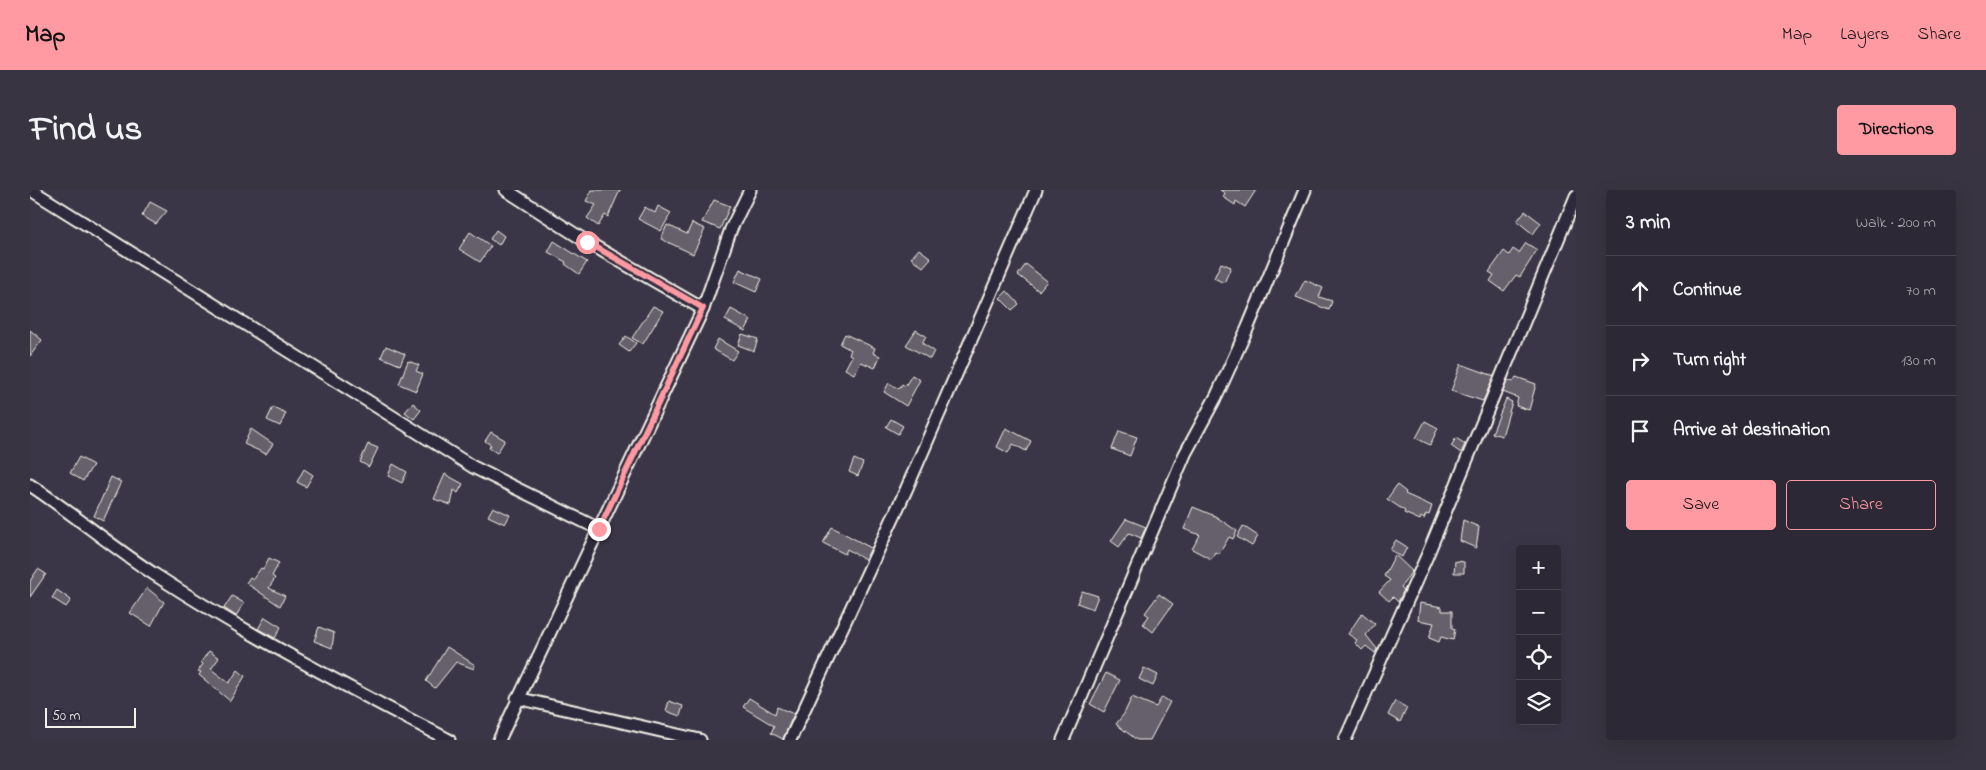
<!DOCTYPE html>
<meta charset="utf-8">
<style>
body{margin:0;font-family:"Indie Flower",sans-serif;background:#383441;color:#f1f3f6}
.controls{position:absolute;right:15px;bottom:15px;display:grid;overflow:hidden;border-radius:5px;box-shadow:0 5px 20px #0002}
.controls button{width:45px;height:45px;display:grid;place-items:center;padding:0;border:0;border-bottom:1px solid #484450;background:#2c2835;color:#f1f3f6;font:25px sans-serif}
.scale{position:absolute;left:15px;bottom:12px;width:91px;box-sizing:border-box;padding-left:5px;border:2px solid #f4f1e8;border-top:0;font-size:14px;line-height:18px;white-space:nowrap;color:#f4f1e8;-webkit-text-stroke:4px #2f2a3d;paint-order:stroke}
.stop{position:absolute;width:15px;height:15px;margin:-11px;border:4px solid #ff9aa2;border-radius:50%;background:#fff}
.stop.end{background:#ff9aa2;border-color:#fff;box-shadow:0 1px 5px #0008}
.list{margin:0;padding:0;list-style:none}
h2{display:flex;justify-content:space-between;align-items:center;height:65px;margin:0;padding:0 20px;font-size:21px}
h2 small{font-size:16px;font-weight:400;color:#a6a6ad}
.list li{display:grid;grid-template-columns:32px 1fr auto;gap:15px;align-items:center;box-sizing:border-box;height:70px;padding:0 20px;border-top:1px solid #484450}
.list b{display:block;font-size:19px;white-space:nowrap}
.list em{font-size:16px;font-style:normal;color:#a6a6ad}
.actions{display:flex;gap:10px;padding:15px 20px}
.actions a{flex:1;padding:11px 0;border:1px solid #ff9aa2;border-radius:5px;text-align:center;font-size:18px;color:#ff9aa2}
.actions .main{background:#ff9aa2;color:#111}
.icon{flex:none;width:28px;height:28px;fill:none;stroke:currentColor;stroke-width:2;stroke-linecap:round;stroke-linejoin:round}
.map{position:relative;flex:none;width:1546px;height:550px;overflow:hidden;border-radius:5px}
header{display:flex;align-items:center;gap:30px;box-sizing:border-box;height:70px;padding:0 25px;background:#ff9aa2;color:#111}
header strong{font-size:24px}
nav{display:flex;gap:28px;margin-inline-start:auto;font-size:18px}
.intro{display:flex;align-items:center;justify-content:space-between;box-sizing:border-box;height:120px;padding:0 30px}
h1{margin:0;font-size:35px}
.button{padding:12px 22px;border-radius:5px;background:#ff9aa2;color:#111;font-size:18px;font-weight:700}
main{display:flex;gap:30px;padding:0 30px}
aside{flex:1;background:#2c2835;border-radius:5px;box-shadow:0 5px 20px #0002}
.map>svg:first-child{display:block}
.building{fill:#65616c;stroke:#f4f1e8}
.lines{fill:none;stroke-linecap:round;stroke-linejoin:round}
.minor-casing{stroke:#f4f1e8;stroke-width:15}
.minor{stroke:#2f2a3d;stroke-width:11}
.route{stroke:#ff9aa2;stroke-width:6}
</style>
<header>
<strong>Map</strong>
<nav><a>Map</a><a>Layers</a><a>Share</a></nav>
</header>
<div class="intro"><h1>Find us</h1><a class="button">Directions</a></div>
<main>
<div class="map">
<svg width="1546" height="550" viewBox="0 0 1546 550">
<rect width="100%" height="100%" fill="#3b3647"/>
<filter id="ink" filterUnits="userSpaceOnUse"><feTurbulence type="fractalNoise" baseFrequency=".02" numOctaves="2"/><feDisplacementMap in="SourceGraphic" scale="10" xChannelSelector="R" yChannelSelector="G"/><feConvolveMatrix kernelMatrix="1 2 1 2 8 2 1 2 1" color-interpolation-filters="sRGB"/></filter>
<g filter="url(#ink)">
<g class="building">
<polygon points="562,0 590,0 578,27 575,25 568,36 557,28 566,15 556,11"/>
<polygon points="1190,0 1226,0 1215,17 1206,11 1205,15 1193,7 1195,3"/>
<polygon points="684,10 700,16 690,39 672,32"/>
<polygon points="120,12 137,21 126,34 112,26"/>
<polygon points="628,16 641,23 631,41 608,29 615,17 625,23"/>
<polygon points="1495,21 1511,33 1503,44 1487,31"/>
<polygon points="662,33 675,39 663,64 631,49 637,35 657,44"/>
<polygon points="466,40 474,46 469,55 460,49"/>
<polygon points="440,42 461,56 450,72 429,59"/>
<polygon points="524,51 557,72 549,84 535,74 536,72 518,62"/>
<polygon points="1496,53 1507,60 1490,87 1486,85 1474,101 1460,91 1464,85 1459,82 1474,61 1479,65 1483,59 1489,63"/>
<polygon points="889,59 901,68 893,77 881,68"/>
<polygon points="1191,73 1201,77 1194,93 1184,88"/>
<polygon points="996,74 1017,91 1009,101 988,85"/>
<polygon points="710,79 732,89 726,102 704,92"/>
<polygon points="1275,90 1293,98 1289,107 1302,111 1299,120 1266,107"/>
<polygon points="977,101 989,114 982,120 970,108"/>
<polygon points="623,116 633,121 613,154 602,148"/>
<polygon points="701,119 721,130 715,141 695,130"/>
<polygon points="0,140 12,150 0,166"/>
<polygon points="886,140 896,146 892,153 904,161 900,169 876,155"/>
<polygon points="712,144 728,149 724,161 708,155"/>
<polygon points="815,144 845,158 843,163 850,166 845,178 831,172 824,184 815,179 822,166 819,164 821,160 810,154"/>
<polygon points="596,146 606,153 599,162 589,155"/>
<polygon points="688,149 708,161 702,170 683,159"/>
<polygon points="356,156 375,164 370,175 351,167"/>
<polygon points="378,171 389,175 386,181 393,184 386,201 369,194"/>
<polygon points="1431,174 1464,186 1453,211 1421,201"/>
<polygon points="882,185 890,190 876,216 854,202 859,193 869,199 872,194 875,196"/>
<polygon points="1486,187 1506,194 1499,220 1486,216 1488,208 1473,202 1478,190 1483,192"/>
<polygon points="1476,209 1482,212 1472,246 1462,243"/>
<polygon points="383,213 391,220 384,229 375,222"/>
<polygon points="243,217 256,223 250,236 237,230"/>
<polygon points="861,229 873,236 868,244 856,237"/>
<polygon points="1395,231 1408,238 1400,255 1386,248"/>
<polygon points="976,238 1001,251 996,261 983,254 978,263 967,257"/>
<polygon points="221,239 243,254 236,264 214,254"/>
<polygon points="1089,241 1107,247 1100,266 1082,259"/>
<polygon points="461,242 475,250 467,263 459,258 461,255 455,251"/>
<polygon points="1426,248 1435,254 1431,263 1421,256"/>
<polygon points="338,254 348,258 339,277 330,272"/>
<polygon points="49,267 63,275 53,291 40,283"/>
<polygon points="824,269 833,273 828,286 819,282"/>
<polygon points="363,274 377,282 372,293 358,286"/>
<polygon points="274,279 283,285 276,297 267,292"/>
<polygon points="415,284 433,294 428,303 424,300 421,315 404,309"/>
<polygon points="81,287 91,292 73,331 64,326"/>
<polygon points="1367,295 1376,302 1375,304 1402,316 1399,325 1396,324 1394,329 1391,327 1390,330 1374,323 1375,321 1357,309"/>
<polygon points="463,317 480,325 475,334 458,326"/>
<polygon points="1163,317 1185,326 1207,341 1203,349 1199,347 1189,364 1185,362 1181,369 1162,359 1170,345 1154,339"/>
<polygon points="1096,329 1116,337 1111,348 1099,343 1089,357 1081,351"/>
<polygon points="1433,330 1449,337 1446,358 1430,351"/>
<polygon points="1213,336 1228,346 1222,356 1207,347"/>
<polygon points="802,337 841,358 835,370 817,359 815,364 793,353"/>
<polygon points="1366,350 1377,357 1372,367 1360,360"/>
<polygon points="1365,365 1382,381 1371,397 1374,400 1368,412 1363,407 1359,411 1349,402 1360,390 1354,386"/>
<polygon points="239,368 249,373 242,386 245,388 239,398 255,406 250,416 216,393 220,387 223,389 231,378 233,379"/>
<polygon points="1425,371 1434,372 1434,383 1424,383"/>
<polygon points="8,379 16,384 0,407 0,391"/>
<polygon points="117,398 134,412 121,436 100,423"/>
<polygon points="27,400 41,410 36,417 22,408"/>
<polygon points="1052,401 1068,406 1063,419 1047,413"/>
<polygon points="1129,404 1143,414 1123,442 1113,434 1119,426 1115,423"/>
<polygon points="202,406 214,413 206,426 194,418"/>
<polygon points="1390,413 1412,417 1412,421 1422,421 1422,438 1425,439 1423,450 1411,447 1409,452 1399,448 1404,433 1388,430"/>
<polygon points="1332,423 1345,434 1336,445 1347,459 1345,463 1336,456 1332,460 1325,453 1327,450 1318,444"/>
<polygon points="235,427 251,437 245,448 228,439"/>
<polygon points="289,437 304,443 302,458 284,451"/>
<polygon points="417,457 445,475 444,479 426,472 405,498 396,491"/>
<polygon points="179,461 189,468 181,479 199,493 208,480 215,486 200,511 169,485 171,482 168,481 173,474 171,472"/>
<polygon points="1114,478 1128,485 1123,496 1109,489"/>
<polygon points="1076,483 1090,490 1074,522 1060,514"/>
<polygon points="1102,507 1126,517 1132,507 1140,512 1120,550 1107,550 1086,534 1094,524"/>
<polygon points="719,508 745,524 747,517 764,524 753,549 741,543 744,536 713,517"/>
<polygon points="639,511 653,516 650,526 636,521"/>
<polygon points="1365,511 1377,518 1370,532 1358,525"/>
</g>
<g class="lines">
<defs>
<g id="minor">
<polyline points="1,0 443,277 569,339"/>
<polyline points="476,0 557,52 673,119"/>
<path d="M0,295C44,324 83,358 127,386C221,447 320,498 419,550"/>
<polyline points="487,508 670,550"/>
<polyline points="469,550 673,119 701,39 720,0"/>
<polyline points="760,550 876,300 1006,0"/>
<polyline points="1033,550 1155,264 1187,205 1218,137 1275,0"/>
<polyline points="1315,550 1397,366 1546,6"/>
</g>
</defs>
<use href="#minor" class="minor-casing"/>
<use href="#minor" class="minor"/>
</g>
</g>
<g class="lines" filter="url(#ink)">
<polyline class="route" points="557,52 673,118 569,339"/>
</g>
</svg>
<div class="controls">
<button>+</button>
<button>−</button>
<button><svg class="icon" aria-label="locate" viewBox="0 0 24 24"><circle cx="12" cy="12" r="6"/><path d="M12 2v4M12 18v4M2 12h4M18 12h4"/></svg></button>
<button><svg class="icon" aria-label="layers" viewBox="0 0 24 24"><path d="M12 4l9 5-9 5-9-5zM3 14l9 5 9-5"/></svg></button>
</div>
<div class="scale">50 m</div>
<div class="stop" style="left:557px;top:52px"></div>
<div class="stop end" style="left:569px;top:339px"></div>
</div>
<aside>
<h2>3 min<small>Walk · 200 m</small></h2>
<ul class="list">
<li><svg class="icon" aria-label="ahead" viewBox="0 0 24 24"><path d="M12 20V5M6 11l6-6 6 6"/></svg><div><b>Continue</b></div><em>70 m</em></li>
<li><svg class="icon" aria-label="right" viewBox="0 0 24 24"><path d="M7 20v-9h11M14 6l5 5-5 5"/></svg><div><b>Turn right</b></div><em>130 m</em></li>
<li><svg class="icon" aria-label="arrive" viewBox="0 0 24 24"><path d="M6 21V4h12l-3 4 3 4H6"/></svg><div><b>Arrive at destination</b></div></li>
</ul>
<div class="actions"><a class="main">Save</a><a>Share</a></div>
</aside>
</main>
